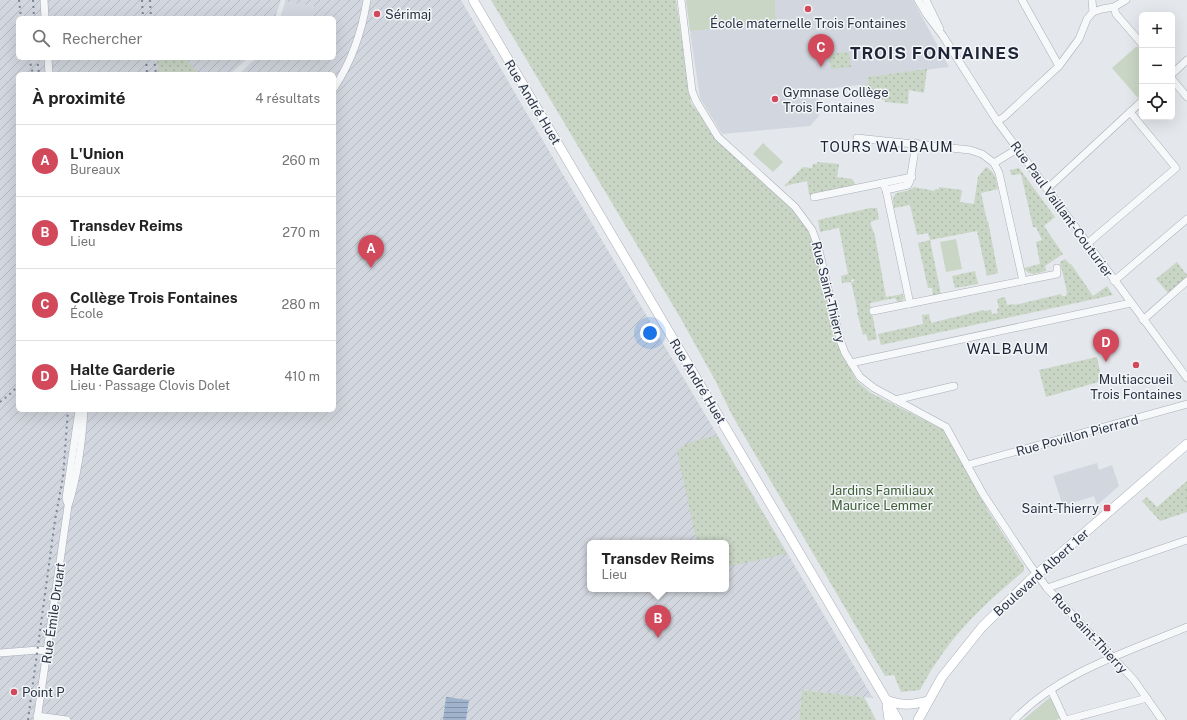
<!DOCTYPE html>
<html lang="fr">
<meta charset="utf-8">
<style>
body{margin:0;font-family:"Public Sans",sans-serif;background:#f2f2f2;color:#222}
.controls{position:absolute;right:12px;top:12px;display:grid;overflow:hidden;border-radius:6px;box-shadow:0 4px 16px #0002}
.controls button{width:36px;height:36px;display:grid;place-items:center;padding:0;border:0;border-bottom:1px solid #e0e0e0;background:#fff;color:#222;font:20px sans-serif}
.you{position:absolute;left:650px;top:333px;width:14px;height:14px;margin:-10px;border:3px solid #fff;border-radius:50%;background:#1a73e8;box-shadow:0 0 0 6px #1a73e833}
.badge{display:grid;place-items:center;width:26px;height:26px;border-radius:50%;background:#d1495b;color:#fff;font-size:13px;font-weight:700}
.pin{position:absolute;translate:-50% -33px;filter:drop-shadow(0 1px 2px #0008)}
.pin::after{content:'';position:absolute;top:21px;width:14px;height:12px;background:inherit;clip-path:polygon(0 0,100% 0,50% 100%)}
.popup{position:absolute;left:587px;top:540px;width:142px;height:52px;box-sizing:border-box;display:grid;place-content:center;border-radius:6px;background:#fff;filter:drop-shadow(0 1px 3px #0005);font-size:13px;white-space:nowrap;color:#767676}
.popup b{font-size:15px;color:#222}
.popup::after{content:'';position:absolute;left:50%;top:100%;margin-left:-8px;border:8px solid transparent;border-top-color:#fff}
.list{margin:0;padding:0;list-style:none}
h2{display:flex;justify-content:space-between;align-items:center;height:52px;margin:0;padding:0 16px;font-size:17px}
h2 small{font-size:13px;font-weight:400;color:#767676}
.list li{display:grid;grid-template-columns:26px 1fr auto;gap:12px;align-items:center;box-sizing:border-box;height:72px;padding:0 16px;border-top:1px solid #e0e0e0}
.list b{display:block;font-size:15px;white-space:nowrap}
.list p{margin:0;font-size:13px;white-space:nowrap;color:#767676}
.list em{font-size:13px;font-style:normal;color:#767676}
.icon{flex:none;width:22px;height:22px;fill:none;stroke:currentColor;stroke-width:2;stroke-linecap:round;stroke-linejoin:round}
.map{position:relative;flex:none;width:1187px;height:720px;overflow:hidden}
.search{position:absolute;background:#fff;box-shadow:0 4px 16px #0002;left:16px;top:16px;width:320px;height:44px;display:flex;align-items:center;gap:10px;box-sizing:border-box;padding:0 14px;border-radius:6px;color:#767676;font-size:15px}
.panel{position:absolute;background:#fff;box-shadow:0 4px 16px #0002;left:16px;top:72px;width:320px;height:340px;border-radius:6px}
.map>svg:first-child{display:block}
.built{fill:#d2d6de}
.industrial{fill:url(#industrial-furrows);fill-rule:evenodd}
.grass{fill:url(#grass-dots)}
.park{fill:#c9d6c5}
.water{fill:url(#water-rules)}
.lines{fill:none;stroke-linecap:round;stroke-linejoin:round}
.street-casing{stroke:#a9aeb7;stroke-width:8}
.secondary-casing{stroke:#a9aeb7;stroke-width:10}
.street{stroke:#f7f8fa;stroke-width:7}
.secondary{stroke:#fff;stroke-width:9}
.rail{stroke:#7d8696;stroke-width:2;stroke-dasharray:2 4;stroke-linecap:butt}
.poi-dot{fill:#d1495b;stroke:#f4f6f9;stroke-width:1.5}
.labels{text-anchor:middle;stroke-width:3;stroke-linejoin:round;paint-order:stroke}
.poi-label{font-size:13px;fill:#2b3445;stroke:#f4f6f9;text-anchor:start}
.street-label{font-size:13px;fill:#2b3445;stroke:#f4f6f9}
.park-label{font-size:13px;fill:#3f6138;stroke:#f4f6f9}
.neighbourhood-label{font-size:14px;letter-spacing:1px;fill:#1d2536;stroke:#f4f6f9}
.quarter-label{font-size:15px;letter-spacing:1px;fill:#1d2536;stroke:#f4f6f9}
.district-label{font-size:17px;font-weight:bold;letter-spacing:1px;fill:#1d2536;stroke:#f4f6f9}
</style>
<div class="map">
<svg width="1187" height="720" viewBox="0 0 1187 720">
<defs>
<pattern id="industrial-furrows" width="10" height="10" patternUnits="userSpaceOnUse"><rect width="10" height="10" fill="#d2d6de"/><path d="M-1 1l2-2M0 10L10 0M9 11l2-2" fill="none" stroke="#b4b8c0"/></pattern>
<pattern id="grass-dots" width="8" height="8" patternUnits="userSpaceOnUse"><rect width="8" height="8" fill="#c9d6c5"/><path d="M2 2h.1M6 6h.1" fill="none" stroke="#adb8ab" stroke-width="1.8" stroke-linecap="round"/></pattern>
<pattern id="water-rules" width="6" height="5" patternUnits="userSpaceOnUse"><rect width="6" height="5" fill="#9fb4cc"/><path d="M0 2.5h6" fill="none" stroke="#8293a7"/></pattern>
</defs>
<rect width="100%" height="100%" fill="#e4e7ec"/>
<g class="built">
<polygon points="775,0 913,0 949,67 867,77 868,84 817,90 819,116 810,126 722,134 700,98 690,31 776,23"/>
<polygon points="285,2 352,10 334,58 334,18 280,18"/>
<polygon points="1097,463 1099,470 1112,465 1119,486 1097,505 1094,496 1063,506 1053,476"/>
</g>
<path class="industrial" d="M0,0H281L275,18H18V58H248L230,74H18V410H334V74H239L256,58H334V18H307L322,7L285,2V0H461L526,112L873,698L802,690L799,720H0ZM590,543H726V589H590Z"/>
<g class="grass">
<path d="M491,0H676L691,103L724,147L788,203L798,215L811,236L836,334L844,357L857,381L871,393L942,429L945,432L952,442L989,512L1024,566V571C991,598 959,627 936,663C930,671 925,681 920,690L901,692L894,675L885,676L732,415L715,380L681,319Z"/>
<polygon points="849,52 851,67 831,69 829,54"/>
<polygon points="157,58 184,58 200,74 159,74"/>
<polygon points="927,69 924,93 909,90 908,104 885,102 885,100 882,100 882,98 872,96 864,91 862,85 868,84 867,77"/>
<polygon points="817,162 839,164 837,177 852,179 856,186 813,195 809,194 807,181 784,186 803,167 812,168 813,164 817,164"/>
<path d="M986,167C996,173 996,179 998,189L981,193L987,221H988L998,273L987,276L977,231L930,240L941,294L933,295L932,288H928L918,243L930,240L928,233L917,235L910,205L894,208L893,199L895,194C901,191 909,192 914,187L935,191V189H939V187L962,190L960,202L974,204L978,177Z"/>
<path d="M1019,168L1055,217L1044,226L1063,254L1045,266L1046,271C1038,273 1029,277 1024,268L1040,264L1036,242L1042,240L1036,227H1033L1021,174L1011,175L1010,170Z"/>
<polygon points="870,208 877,208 879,219 870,222 875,236 886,297 903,294 904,297 902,302 898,303 895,298 870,303 877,339 868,341 866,334 863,335 857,312 858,312 851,282 854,281 854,279 851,280 851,282 842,283 841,276 848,274 839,228 820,232 818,220"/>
<polygon points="1065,259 1070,264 1071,264 1093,296 1107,286 1113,295 881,345 878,334 923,324 922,315 929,314 931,323 984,310 984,311 991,310 992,314 998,313 997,309 999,308 997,299 1005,297 1007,305 1014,304 1015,305 1061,294 1062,296 1066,296 1067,292 1060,262"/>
<polygon points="1177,262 1187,275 1187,278 1169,294 1156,279"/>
<polygon points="975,271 978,284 955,288 952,276"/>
<polygon points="1097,357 1102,381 1046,397 1039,370"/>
<path d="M717,436L721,442L787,554L726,567V543H697L677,451C688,440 703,439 717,436Z"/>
<polygon points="1187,481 1187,512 1160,521 1142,501 1147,497 1157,507"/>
<polygon points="802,690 864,697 876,720 799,720"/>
</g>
<g class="park">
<polygon points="686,0 775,0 776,23 690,31"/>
<polygon points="1137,46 1142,51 1142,94 1138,98 1112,68"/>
<polygon points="763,143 783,162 773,172 753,154"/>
<polygon points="956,239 962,269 946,272 940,242"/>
<polygon points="1049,698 1052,699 1061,718 1056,720 1023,720"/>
</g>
<polygon class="water" points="446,697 469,700 466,720 443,720"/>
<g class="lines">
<defs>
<g id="street">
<polyline points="44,0 45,18"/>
<polyline points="681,0 692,91 696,101 718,137 795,207 812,230 818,246 840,340 845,353 860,377 874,388 946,427 983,494 1030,565 1047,588 1134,680 1162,720"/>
<polyline points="918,0 927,15 943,36 997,121 1187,378"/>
<polyline points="926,0 940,29"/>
<polyline points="1022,0 1059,66"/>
<polyline points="1092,0 1093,12"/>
<polyline points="1114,7 1116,14 1142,44"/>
<polyline points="48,58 49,74"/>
<polyline points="1172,74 1187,60"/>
<polyline points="1172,79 1187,97"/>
<path d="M334,88C352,61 362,31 367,0"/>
<polyline points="997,121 1004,117 1059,66 1079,39 1087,19 1093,12 1102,9 1114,7 1126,0"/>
<polyline points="857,138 970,150 982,154 994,163 1017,149"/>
<polyline points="994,163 999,173 1023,281"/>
<polyline points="883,183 886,190 910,304"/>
<polyline points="1047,189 1142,101"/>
<polyline points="886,190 908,185 910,181 916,143"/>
<polyline points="814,197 912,177"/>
<polyline points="1087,244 1176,168 1130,112"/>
<polyline points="1114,281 1187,219"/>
<polyline points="873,311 1057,274 1057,268"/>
<polyline points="1143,320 1187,281"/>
<polyline points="851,363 1131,303"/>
<polyline points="895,400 954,386"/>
<polyline points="967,465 1187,404"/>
<polyline points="67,502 66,498 79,410"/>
<polyline points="1047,588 1187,540"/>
<polyline points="0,653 38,650 47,651"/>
<polyline points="1051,690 1065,720"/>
<polyline points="37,716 67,720"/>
<path d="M37,720L68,506C78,475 82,442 84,410"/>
<path d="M1014,720C1060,672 1127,652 1187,627"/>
<polyline points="1066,720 1147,698"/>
</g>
<g id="secondary">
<polyline points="473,0 898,720"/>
<path d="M886,700C901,706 913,705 928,701"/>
<polyline points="887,705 889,720"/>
<polyline points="918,720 942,677 982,627 1029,581 1187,444"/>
</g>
</defs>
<use href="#street" class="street-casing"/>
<use href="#secondary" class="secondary-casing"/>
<use href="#street" class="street"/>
<use href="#secondary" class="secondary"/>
<g class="rail">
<polyline points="19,0 21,18"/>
<polyline points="33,0 34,18"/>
<polyline points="142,0 143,18"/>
<polyline points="150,0 151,18"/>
<polyline points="29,58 33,74"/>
<polyline points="37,58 39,74"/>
<polyline points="146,58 147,74"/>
<polyline points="154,58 156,74"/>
<polyline points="0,402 9,395 18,386"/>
<polyline points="28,720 55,520 63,477 68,410"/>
</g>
</g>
<g class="poi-dot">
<circle cx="808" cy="9" r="4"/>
<circle cx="377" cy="14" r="4"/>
<circle cx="775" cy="99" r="4"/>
<circle cx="1136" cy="365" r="4"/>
<rect x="1103" y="504" width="8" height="8" rx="2"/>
<circle cx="14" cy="692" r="4"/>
</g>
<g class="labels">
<g class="poi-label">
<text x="385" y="19">Sérimaj</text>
<text x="808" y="28" text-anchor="middle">École maternelle Trois Fontaines</text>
<text x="783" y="97">Gymnase Collège<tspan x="783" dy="15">Trois Fontaines</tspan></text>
<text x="1136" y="384" text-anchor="middle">Multiaccueil<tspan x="1136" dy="15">Trois Fontaines</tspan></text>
<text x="1099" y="513" text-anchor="end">Saint-Thierry</text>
<text x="22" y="697">Point P</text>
</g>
<g class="street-label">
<text transform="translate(533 102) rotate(59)" y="5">Rue André Huet</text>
<text transform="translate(1062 209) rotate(54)" y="5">Rue Paul Vaillant-Couturier</text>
<text transform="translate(829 292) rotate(76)" y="5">Rue Saint-Thierry</text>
<text transform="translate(698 381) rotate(59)" y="5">Rue André Huet</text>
<text transform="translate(1077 435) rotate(-15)" y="5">Rue Povillon Pierrard</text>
<text transform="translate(1041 572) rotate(-42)" y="5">Boulevard Albert 1er</text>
<text transform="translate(53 613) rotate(-82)" y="5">Rue Émile Druart</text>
<text transform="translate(1090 633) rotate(47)" y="5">Rue Saint-Thierry</text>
</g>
<g class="park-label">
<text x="882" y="495">Jardins Familiaux<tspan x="882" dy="15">Maurice Lemmer</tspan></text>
</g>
<g class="neighbourhood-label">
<text x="887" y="152">TOURS WALBAUM</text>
</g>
<g class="quarter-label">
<text x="1008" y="354">WALBAUM</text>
</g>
<g class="district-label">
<text x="935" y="59">TROIS FONTAINES</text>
</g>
</g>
</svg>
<div class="controls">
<button>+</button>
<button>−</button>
<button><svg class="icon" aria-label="locate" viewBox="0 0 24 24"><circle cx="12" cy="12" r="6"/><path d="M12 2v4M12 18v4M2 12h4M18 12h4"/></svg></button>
</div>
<div class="you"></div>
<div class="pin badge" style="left:371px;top:268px">A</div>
<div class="pin badge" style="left:658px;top:638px">B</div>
<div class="popup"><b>Transdev Reims</b>Lieu</div>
<div class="pin badge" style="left:821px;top:67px">C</div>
<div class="pin badge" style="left:1106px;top:362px">D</div>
<div class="search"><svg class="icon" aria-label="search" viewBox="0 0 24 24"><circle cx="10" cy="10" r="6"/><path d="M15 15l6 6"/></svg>Rechercher</div>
<section class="panel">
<h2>À proximité<small>4 résultats</small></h2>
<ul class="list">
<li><span class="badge">A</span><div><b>L'Union</b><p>Bureaux</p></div><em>260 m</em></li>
<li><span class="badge">B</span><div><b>Transdev Reims</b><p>Lieu</p></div><em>270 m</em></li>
<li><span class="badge">C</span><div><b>Collège Trois Fontaines</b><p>École</p></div><em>280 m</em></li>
<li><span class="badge">D</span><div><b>Halte Garderie</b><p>Lieu · Passage Clovis Dolet</p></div><em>410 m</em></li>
</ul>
</section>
</div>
